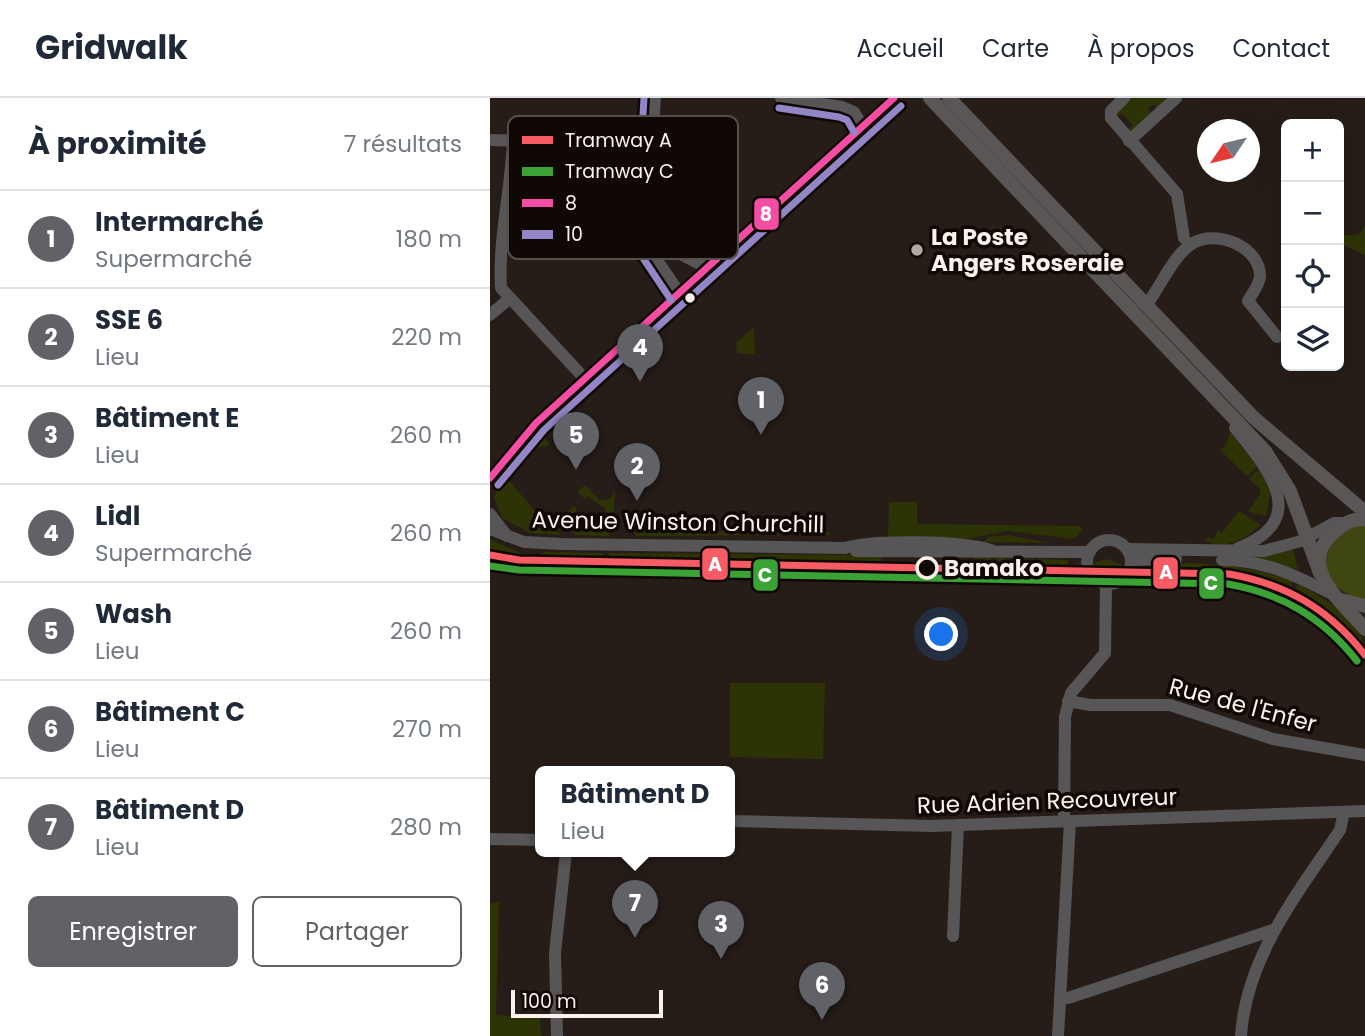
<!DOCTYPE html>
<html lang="fr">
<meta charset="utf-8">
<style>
body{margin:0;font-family:Poppins,sans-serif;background:#f6f6f7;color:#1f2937}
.controls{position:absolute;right:21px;top:21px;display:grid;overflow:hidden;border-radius:10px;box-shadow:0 7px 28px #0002}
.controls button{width:63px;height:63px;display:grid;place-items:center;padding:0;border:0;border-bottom:2px solid #e0e1e3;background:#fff;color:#1f2937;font:35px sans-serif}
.compass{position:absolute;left:707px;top:21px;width:63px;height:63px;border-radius:50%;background:#fff;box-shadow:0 7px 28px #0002;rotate:235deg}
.scale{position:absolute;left:21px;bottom:18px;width:152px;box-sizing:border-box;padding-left:7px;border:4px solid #fdf1eb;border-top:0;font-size:19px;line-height:24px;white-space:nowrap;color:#fdf1eb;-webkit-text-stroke:5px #0f0805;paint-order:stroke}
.you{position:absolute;left:452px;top:537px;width:24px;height:24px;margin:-18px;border:5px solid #fff;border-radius:50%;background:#1a73e8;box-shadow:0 0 0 10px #1a73e833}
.badge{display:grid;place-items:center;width:46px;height:46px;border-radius:50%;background:#616267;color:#fff;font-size:23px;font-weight:700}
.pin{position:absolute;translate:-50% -58px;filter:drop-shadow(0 2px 4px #0008)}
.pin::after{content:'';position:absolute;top:37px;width:24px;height:21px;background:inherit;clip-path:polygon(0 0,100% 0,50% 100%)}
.popup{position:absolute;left:45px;top:668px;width:200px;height:91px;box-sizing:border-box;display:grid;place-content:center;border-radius:10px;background:#fff;filter:drop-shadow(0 2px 5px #0005);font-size:23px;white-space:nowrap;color:#747a83}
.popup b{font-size:26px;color:#1f2937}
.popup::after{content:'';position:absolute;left:50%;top:100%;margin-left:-14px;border:14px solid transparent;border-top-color:#fff}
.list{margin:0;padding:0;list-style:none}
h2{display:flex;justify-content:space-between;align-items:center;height:91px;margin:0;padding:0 28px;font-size:30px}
h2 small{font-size:23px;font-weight:400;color:#747a83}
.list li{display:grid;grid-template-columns:46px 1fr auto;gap:21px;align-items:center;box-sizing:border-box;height:98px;padding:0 28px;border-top:2px solid #e0e1e3}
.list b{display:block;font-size:26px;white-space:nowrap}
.list p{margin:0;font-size:23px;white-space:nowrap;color:#747a83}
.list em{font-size:23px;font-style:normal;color:#747a83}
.actions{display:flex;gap:14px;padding:21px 28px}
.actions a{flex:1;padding:16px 0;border:2px solid #616267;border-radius:10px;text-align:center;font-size:24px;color:#616267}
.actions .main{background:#616267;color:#fff}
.icon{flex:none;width:38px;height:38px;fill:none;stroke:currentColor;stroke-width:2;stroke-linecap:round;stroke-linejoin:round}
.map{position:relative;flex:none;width:875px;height:938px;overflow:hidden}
header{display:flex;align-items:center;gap:42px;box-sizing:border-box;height:98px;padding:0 35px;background:#fff;border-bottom:2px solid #e0e1e3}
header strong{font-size:33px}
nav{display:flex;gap:38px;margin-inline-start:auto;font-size:24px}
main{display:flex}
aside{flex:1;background:#fff}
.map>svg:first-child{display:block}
.green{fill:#2e3306}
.forest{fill:#3f4612}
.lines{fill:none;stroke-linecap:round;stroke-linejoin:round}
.minor{stroke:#575556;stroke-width:12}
.major{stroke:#595655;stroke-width:14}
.bus-1-casing{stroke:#0f0805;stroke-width:12}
.bus-2-casing{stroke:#0f0805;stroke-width:12}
.bus-1{stroke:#f54da3;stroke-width:7}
.bus-2{stroke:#9386c6;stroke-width:7}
.tram-1-casing{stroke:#0f0805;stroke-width:12}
.tram-2-casing{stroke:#0f0805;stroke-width:12}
.tram-1{stroke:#f75b64;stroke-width:7}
.tram-2{stroke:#3ba236;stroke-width:7}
.poi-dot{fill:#b2a7a1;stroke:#0f0805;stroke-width:2.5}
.bus-dot{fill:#fdf1eb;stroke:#0f0805;stroke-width:2.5}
.stop-dot{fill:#0f0805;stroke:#fdf1eb;stroke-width:3.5}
.labels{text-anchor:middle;stroke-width:7;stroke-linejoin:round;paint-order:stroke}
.poi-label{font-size:23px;font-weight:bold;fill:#fdf1eb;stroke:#0f0805;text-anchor:start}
.street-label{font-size:23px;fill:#fdf1eb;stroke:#0f0805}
.stop-label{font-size:23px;font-weight:bold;fill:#fdf1eb;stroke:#0f0805;text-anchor:start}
.key{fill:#0f0805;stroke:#564e4a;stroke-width:2}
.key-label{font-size:19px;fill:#fdf1eb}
.line-badge{stroke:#0f0805;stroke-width:2.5}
.badge-label{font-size:19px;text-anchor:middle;font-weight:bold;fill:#fff}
</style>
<header>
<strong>Gridwalk</strong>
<nav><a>Accueil</a><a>Carte</a><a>À propos</a><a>Contact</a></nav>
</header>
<main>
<aside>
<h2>À proximité<small>7 résultats</small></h2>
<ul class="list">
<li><span class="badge">1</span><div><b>Intermarché</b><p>Supermarché</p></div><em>180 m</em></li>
<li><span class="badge">2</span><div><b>SSE 6</b><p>Lieu</p></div><em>220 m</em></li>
<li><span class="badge">3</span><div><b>Bâtiment E</b><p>Lieu</p></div><em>260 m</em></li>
<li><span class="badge">4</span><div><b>Lidl</b><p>Supermarché</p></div><em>260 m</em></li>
<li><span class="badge">5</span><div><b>Wash</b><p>Lieu</p></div><em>260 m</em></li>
<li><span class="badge">6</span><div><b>Bâtiment C</b><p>Lieu</p></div><em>270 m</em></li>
<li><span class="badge">7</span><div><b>Bâtiment D</b><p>Lieu</p></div><em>280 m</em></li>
</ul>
<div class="actions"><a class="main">Enregistrer</a><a>Partager</a></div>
</aside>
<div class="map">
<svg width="875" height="938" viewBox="0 0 875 938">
<rect width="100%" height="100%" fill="#261d18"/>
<g class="green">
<polygon points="639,0 675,0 678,3 668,12 664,6 658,11 662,17 641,34 637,33 643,27 632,15 626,20 627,12"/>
<polygon points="875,126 875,157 849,145 849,138 870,136"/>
<polygon points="264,229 265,257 247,255 246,245"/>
<polygon points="76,310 78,325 72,319 52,336 60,347 46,349 23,368 50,334"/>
<polygon points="740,334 767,369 757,378 730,352 736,347"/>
<polygon points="769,371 781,391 776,418 758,414 770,397 770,391 759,381"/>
<polygon points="12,380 17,380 51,420 72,437 40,435 12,420 4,399"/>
<polygon points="95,387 110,402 120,401 125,393 124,417 115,414 116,411 97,398 95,401 87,394"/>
<polygon points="399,404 427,404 427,426 590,428 592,431 584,441 517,433 477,441 398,439"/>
<polygon points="84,408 87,412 83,418 107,430 112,423 119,428 119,438 85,437 71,419"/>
<path d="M749,413L770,427C758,440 732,454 715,442L718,439L724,441L728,432L732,435Z"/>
<polygon points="145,433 318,433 338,434 341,437 145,438"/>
<polygon points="518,437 559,445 493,444 499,439"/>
<polygon points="0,441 35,457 40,466 0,466"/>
<polygon points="803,450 808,472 761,459"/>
<polygon points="55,454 113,455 113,467 48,466 50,457"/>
<polygon points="119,455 372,457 375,461 375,458 391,458 391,471 118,467"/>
<polygon points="483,459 503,460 504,464 506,460 578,462 578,475 482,473"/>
<polygon points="617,461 632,466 630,472 622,479 611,478 604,465"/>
<path d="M659,464C710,465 753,465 803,483L798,494L750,479L659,476Z"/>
<path d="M808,486C834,499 875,524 875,556L872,557L833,515L802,496Z"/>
<polygon points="240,585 335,585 333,661 240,659"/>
<polygon points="9,804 6,917 50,920 51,938 0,938 0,805"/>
</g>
<path class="forest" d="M875,426V501C822,494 825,436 875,426Z"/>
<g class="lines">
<g class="minor">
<polyline points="165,0 156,136 162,155 190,196"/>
<polyline points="291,0 352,9 364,14 373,29"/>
<polyline points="634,0 621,13 621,20 687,96 694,140"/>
<polyline points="0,42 161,46"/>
<path d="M23,43C21,93 8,141 11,190L95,281"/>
<polyline points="639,43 686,0"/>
<polyline points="157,127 170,145 217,170"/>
<path d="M657,206C671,188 683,157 703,145C727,131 771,149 770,179C769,187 762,196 758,203L787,239"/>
<polyline points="0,217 19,201"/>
<path d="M745,330C777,370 823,421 748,450"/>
<polyline points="0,380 46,325 404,0"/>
<polyline points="0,416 17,438"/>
<path d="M0,431L34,444L71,446L355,450C384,441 472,443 501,452"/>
<circle cx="619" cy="464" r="22"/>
<polyline points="637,451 774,453 811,443 844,425 853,425"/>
<polyline points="366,453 600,454"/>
<polyline points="641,462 686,461"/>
<path d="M732,462C774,462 805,477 842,496"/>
<polyline points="578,603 600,607 680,607 783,641 875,657"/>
<polyline points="240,723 442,728 875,713"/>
<polyline points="574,723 575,619 581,595 615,555 616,485"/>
<polyline points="0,741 51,742"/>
<polyline points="463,838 468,727"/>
<polyline points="570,900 578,900 783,832"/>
<polyline points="67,938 65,855 76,754"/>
<polyline points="568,938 580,723"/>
<path d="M751,938C756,859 808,795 850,732L854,714"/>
</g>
<g class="major">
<polyline points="440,0 775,353 800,393 830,475"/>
<polyline points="459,0 764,320 875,414"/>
<path d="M875,421C860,421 853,426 842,436C806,471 854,505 875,531"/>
<polyline points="851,502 875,508"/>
</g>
<defs>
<polyline id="bus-1" points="0,380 46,325 404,0"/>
<g id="bus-2">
<polyline points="154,0 146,137 153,160 181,202"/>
<polyline points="289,10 349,19 357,22 364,34"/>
<polyline points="8,387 54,332 411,8"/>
</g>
</defs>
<use href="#bus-1" class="bus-1-casing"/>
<use href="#bus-2" class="bus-2-casing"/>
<use href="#bus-1" class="bus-1"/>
<use href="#bus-2" class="bus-2"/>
<defs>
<path id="tram-1" d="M0,457L29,462L739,476C796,486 839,511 875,557"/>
<path id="tram-2" d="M0,468L29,472L738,486C793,496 833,520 867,563"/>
</defs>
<use href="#tram-1" class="tram-1-casing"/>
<use href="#tram-2" class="tram-2-casing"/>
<use href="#tram-1" class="tram-1"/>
<use href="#tram-2" class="tram-2"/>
</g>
<circle class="poi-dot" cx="427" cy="152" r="7"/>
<circle class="bus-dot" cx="200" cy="200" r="6"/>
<circle class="stop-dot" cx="437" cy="470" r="10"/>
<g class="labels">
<g class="poi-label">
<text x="441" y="147">La Poste<tspan x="441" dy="26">Angers Roseraie</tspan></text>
</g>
<g class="street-label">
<text transform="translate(188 424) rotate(1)" y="8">Avenue Winston Churchill</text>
<text transform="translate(753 607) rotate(15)" y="8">Rue de l'Enfer</text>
<text transform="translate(557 703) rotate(-2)" y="8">Rue Adrien Recouvreur</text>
</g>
<g class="stop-label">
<text x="454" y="478">Bamako</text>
</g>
</g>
<rect x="18" y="18" width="230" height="143" rx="10" class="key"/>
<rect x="32" y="38" width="31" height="8" fill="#f75b64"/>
<rect x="32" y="69" width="31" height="9" fill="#3ba236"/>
<rect x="32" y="101" width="31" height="8" fill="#f54da3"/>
<rect x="32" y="132" width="31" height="9" fill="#9386c6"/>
<g class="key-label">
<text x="75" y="49">Tramway A</text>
<text x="75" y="80">Tramway C</text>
<text x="75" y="112">8</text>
<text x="75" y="143">10</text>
</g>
<g class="line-badge">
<rect x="263" y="99" width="27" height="34" rx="7" fill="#f54da3"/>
<rect x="211" y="449" width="28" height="34" rx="7" fill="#f75b64"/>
<rect x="662" y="458" width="27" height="34" rx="7" fill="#f75b64"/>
<rect x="262" y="460" width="27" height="34" rx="7" fill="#3ba236"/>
<rect x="708" y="469" width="27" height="33" rx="7" fill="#3ba236"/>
</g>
<g class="badge-label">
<text x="276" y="123">8</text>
<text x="225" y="473">A</text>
<text x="676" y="481">A</text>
<text x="275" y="484">C</text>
<text x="721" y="492">C</text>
</g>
</svg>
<div class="controls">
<button>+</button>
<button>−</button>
<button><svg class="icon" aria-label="locate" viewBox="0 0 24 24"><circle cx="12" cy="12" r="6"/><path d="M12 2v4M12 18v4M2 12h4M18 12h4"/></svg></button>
<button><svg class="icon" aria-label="layers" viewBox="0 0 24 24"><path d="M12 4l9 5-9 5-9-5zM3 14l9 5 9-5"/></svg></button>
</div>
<svg class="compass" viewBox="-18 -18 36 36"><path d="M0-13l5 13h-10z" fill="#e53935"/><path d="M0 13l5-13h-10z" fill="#747a83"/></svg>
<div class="scale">100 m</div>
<div class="you"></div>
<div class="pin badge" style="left:271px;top:337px">1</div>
<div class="pin badge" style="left:147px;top:403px">2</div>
<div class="pin badge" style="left:231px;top:861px">3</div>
<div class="pin badge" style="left:150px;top:284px">4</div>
<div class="pin badge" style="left:86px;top:372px">5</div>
<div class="pin badge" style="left:332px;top:922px">6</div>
<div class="pin badge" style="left:145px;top:840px">7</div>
<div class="popup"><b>Bâtiment D</b>Lieu</div>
</div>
</main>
